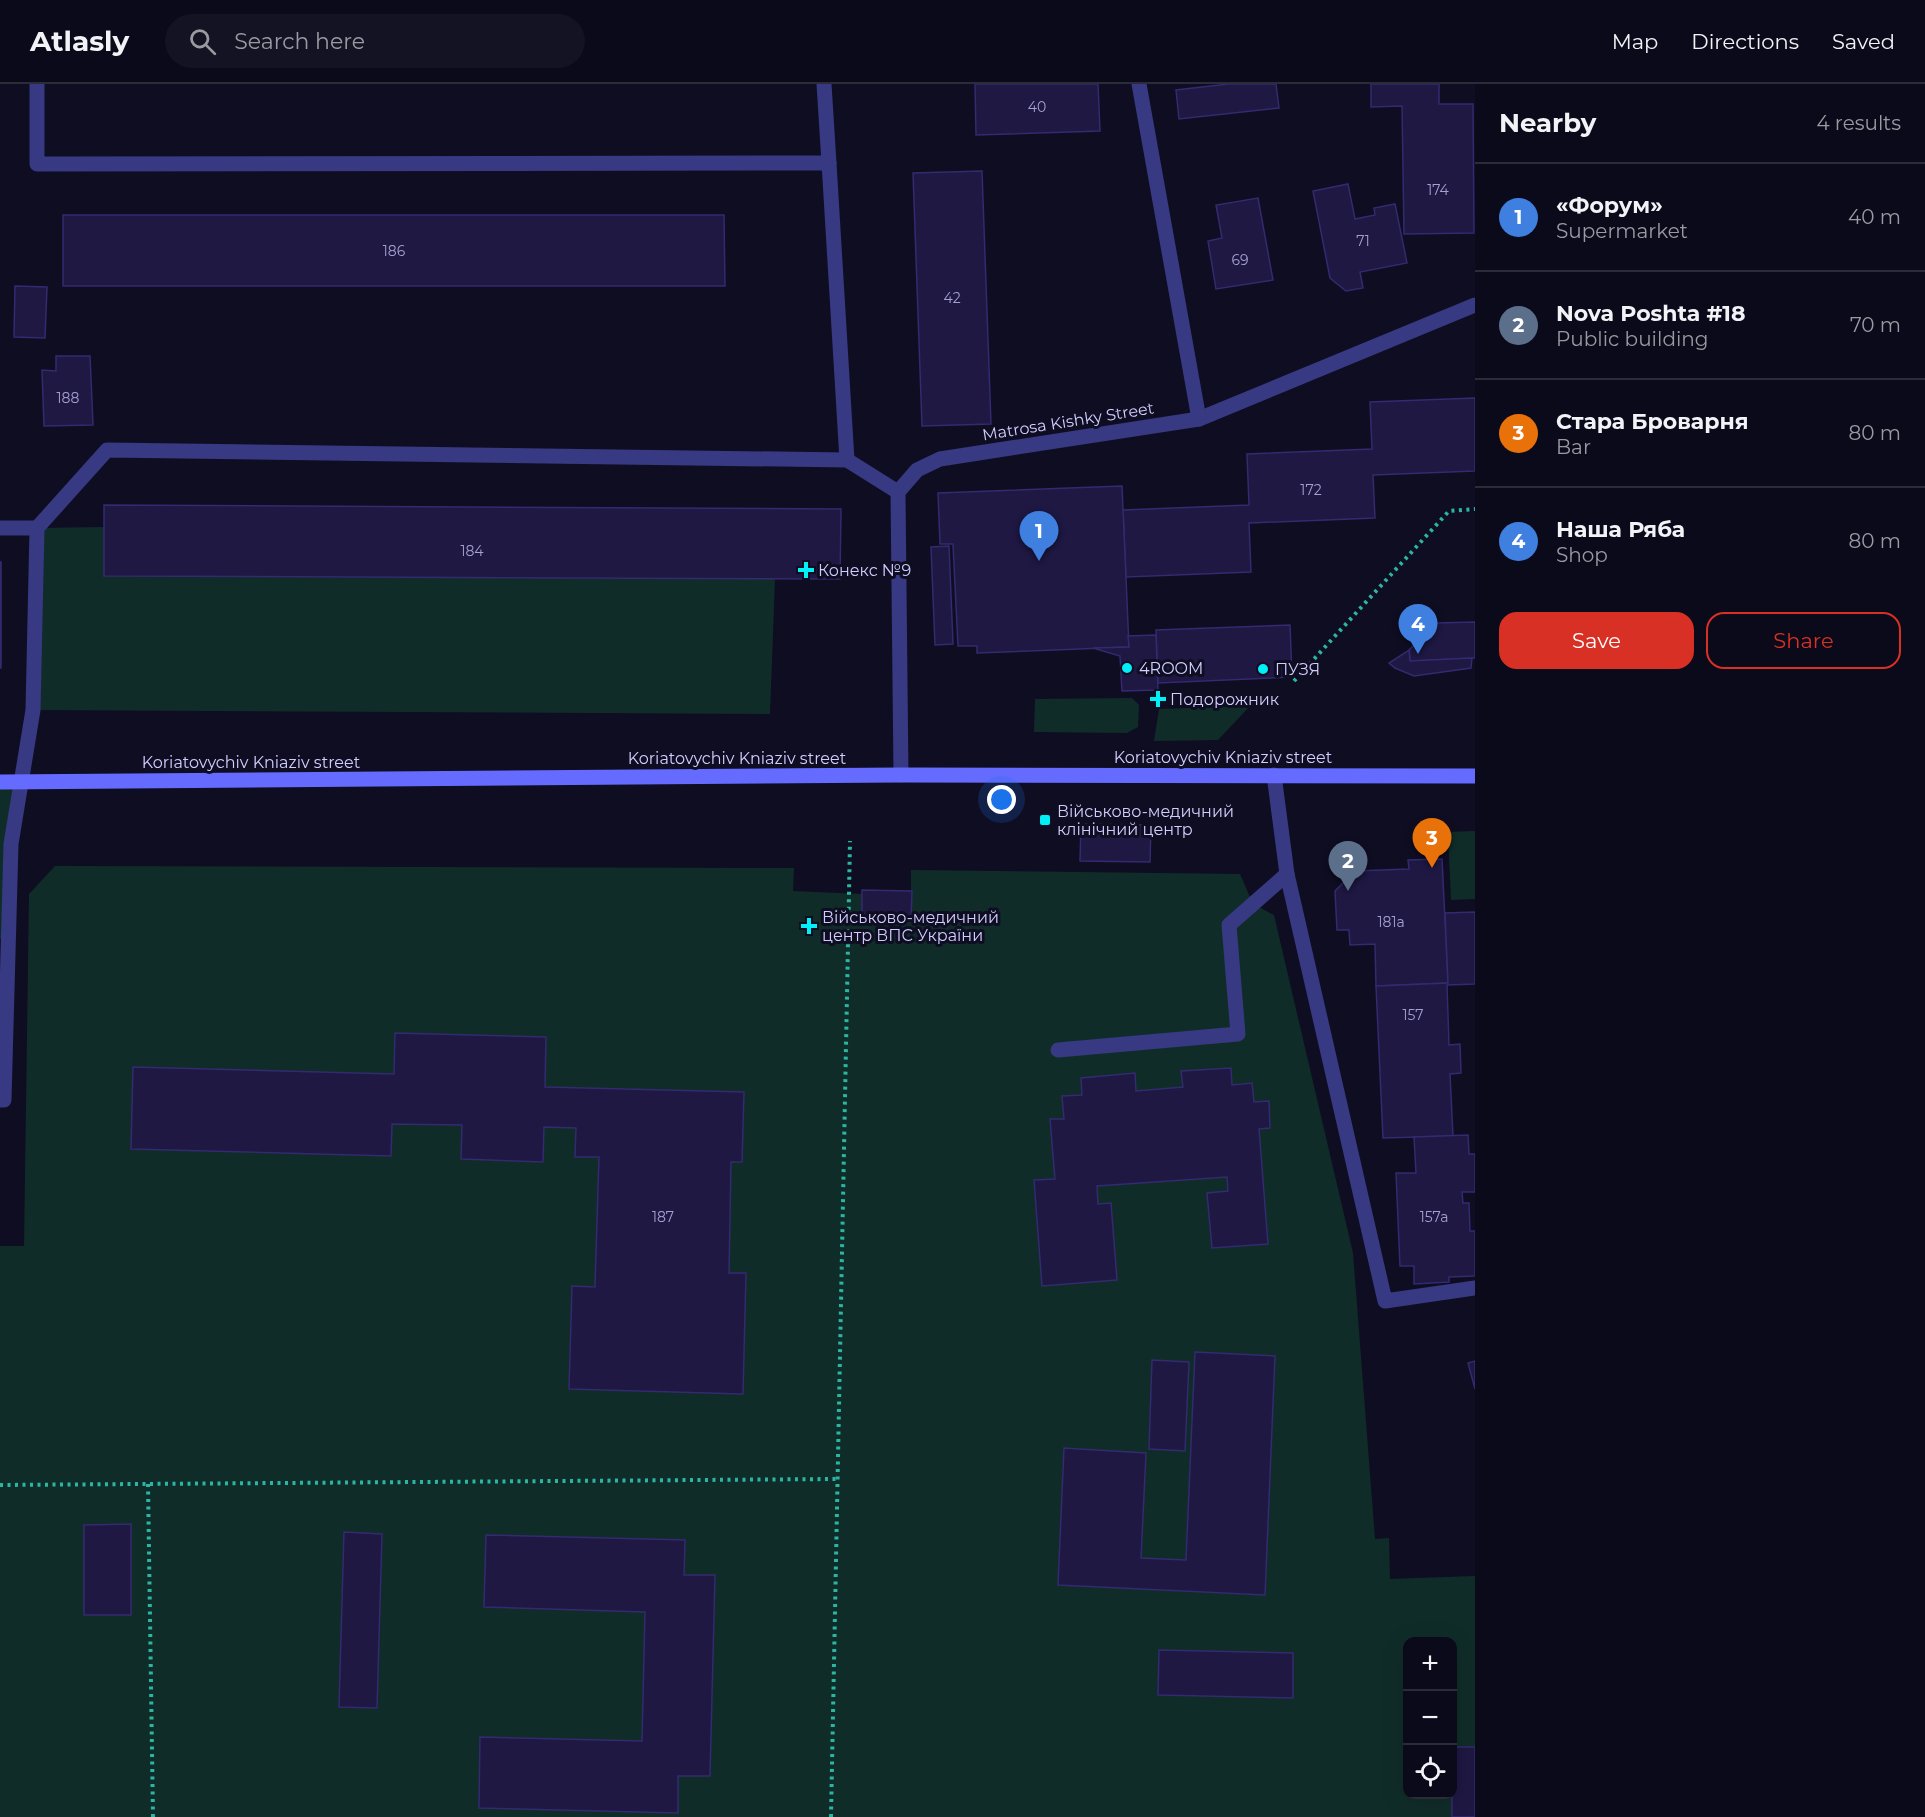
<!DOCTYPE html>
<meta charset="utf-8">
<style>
body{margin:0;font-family:Montserrat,sans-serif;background:#141323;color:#f1f3f6}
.controls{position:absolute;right:18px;bottom:18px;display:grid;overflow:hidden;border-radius:12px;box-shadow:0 6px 24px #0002}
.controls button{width:54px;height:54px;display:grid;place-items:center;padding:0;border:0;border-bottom:2px solid #2b2b39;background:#0b0a1a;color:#f1f3f6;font:30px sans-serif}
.you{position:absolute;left:1002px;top:716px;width:21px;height:21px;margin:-15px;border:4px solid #fff;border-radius:50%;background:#1a73e8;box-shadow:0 0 0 9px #1a73e833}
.badge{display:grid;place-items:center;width:39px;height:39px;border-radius:50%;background:#d93025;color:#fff;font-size:20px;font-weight:700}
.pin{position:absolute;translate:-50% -50px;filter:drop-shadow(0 2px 3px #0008)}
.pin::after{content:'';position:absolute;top:32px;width:21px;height:18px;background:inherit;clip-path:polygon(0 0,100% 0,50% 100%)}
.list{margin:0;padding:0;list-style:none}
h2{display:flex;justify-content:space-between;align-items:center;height:78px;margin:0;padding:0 24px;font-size:26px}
h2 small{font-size:20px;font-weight:400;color:#9a9aa2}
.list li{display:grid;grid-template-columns:39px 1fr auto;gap:18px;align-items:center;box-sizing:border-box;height:108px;padding:0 24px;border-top:2px solid #2b2b39}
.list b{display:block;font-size:22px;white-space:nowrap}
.list p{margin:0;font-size:20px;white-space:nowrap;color:#9a9aa2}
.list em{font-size:20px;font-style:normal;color:#9a9aa2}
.actions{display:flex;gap:12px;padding:18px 24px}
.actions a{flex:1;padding:14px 0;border:2px solid #d93025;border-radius:18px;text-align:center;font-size:21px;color:#d93025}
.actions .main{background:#d93025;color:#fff}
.icon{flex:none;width:33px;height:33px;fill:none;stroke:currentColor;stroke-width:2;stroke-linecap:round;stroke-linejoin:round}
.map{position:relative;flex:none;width:1475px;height:1733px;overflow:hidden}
header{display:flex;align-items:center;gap:36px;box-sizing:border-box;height:84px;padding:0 30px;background:#0b0a1a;border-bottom:2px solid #2b2b39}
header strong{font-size:28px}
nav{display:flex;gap:33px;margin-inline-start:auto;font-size:21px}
.search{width:420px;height:54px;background:#141323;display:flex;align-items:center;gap:15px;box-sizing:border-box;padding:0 21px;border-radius:33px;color:#9a9aa2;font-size:22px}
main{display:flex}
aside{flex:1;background:#0b0a1a}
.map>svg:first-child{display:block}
.green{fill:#102c29;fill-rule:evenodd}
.building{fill:#1e1843;stroke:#332a70;stroke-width:1.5}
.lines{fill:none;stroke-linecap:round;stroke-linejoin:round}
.path{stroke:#2bb6a4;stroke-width:4;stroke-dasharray:3 4.5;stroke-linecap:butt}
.lane{stroke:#373982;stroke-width:15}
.street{stroke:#373982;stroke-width:15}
.secondary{stroke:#656bff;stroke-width:15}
.poi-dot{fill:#00f0f9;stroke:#0f0d22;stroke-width:2}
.labels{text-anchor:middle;stroke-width:6;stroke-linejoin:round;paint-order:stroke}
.number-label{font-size:14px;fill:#a4a0d0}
.street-label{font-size:16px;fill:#d0ceff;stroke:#0f0d22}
.poi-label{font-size:16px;fill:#d0ceff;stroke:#0f0d22;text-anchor:start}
</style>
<header>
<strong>Atlasly</strong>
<div class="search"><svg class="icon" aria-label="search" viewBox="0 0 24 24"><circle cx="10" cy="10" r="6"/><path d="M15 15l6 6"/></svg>Search here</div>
<nav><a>Map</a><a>Directions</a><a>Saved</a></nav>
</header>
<main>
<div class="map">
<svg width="1475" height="1733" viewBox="0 0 1475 1733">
<rect width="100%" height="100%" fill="#0f0d22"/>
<g class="green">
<polygon points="104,443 104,492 775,495 770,630 33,626 37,444"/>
<polygon points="1132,614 1139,621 1138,643 1127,649 1034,648 1035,615"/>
<polygon points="1250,622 1218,656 1154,657 1159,625"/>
<polygon points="0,698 21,698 8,855 0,855"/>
<polygon points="1475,747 1475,815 1451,816 1448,748"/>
<path d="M55,782L794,784L793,807L862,810V835L911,836V786L1240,790L1253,820L1274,831L1353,1169L1375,1455L1389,1454L1390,1495L1475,1492V1733H0V1162H24L29,810ZM1408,1558H1452V1710H1408Z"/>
</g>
<g class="building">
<polygon points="975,0 1098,0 1100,47 976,51"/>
<polygon points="1228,0 1276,0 1279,24 1179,35 1176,6"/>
<polygon points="1371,0 1439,0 1439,20 1473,20 1474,149 1404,150 1402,22 1371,23"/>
<polygon points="982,87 991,340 922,342 913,89"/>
<polygon points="1348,100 1355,135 1375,131 1374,124 1395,120 1407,179 1360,188 1363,204 1346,207 1330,194 1313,107"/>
<polygon points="1258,114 1273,196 1216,205 1208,157 1222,154 1216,121"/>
<polygon points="63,131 724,131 725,202 63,202"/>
<polygon points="15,202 47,203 45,254 14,253"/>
<polygon points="56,272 90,272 93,341 44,342 42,286 56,287"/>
<polygon points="1475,314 1475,387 1373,391 1375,434 1249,439 1251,488 1126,493 1123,426 1249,421 1247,370 1372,365 1370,318"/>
<polygon points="1122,402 1129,563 977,569 977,562 958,562 953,460 940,460 938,409"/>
<polygon points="104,421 841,425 840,495 104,492"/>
<polygon points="949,462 953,560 935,561 931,463"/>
<rect x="0" y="478" width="1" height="106"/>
<polygon points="1475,538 1475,574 1410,577 1409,566 1435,539"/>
<polygon points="1290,541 1292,593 1158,599 1156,546"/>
<polygon points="1156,551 1158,606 1122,607 1120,572 1093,564 1129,563 1128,552"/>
<polygon points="1409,566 1410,577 1472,574 1471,584 1414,592 1395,584 1389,579"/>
<polygon points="1081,740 1151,741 1150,778 1080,777"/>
<polygon points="1442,775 1448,899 1376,902 1375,860 1350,861 1349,846 1337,846 1335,807 1355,787 1409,785 1408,776"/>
<polygon points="862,806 912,807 911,836 862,835"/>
<polygon points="1475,828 1475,900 1447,901 1449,961 1460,960 1461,989 1450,990 1453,1052 1383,1054 1376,902 1448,899 1445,829"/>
<polygon points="395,949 546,953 545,1003 744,1008 742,1078 731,1078 729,1189 746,1189 743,1310 569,1305 572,1202 595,1203 599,1073 575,1073 576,1044 544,1043 543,1078 461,1075 462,1041 392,1040 391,1072 131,1065 133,983 394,990"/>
<polygon points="1231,984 1232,1001 1252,999 1254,1018 1269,1017 1270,1044 1259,1045 1268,1160 1212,1164 1207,1109 1228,1107 1227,1093 1097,1102 1098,1120 1111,1119 1117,1196 1042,1202 1034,1096 1055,1095 1050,1035 1064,1035 1062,1012 1082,1011 1081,994 1135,989 1136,1007 1183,1003 1181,987"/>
<polygon points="1468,1051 1469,1070 1475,1070 1475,1108 1462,1108 1463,1119 1469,1119 1470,1147 1475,1147 1475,1192 1449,1193 1449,1198 1414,1200 1414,1182 1400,1182 1396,1089 1416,1089 1414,1053"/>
<polygon points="1195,1268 1275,1272 1265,1511 1058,1501 1064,1364 1146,1369 1141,1474 1186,1476"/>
<polygon points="1152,1276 1189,1278 1185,1367 1149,1365"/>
<polygon points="1475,1277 1475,1305 1468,1279"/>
<polygon points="131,1440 131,1531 84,1531 84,1441"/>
<polygon points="344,1448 382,1450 377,1624 339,1623"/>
<polygon points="486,1451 685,1456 684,1491 715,1491 710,1692 678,1692 678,1729 479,1724 480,1653 642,1657 645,1528 484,1523"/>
<polygon points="1159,1566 1293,1569 1293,1614 1158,1611"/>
<rect x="1452" y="1663" width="23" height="70"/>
</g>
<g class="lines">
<g class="path">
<polyline points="1294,597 1449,427 1475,425"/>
<polyline points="148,1400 153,1733"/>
<polyline points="0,1401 837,1395"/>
<polyline points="831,1733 850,757"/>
</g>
<g class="lane">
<polyline points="37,0 37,80 829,79 847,376"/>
<polyline points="824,0 829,79"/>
<polyline points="1199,335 1475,221"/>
<polyline points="0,444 37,444"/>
<polyline points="1287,790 1385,1217 1475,1204"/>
<polyline points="1058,966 1238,950 1229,841 1287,790 1274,691"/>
<polyline points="0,1016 4,1016 11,760 33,626 37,444 107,366 847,376 898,408"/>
</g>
<polyline class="street" points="901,691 898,408 917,386 940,375 1199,335 1139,0"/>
<polyline class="secondary" points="0,698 901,691 1475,692"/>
</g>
<g class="poi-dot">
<path d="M803 477h6v6h6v6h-6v6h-6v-6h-6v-6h6z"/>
<circle cx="1127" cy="584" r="6"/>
<circle cx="1263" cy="585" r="6"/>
<path d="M1155 606h6v6h6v6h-6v6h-6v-6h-6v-6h6z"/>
<rect x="1039" y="730" width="12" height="12" rx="3"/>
<path d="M806 833h6v6h6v6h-6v6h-6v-6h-6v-6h6z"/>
</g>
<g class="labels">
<g class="number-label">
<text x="1037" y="28">40</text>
<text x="1438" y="111">174</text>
<text x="1363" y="162">71</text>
<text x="394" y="172">186</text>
<text x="1240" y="181">69</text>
<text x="952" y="219">42</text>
<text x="68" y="319">188</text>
<text x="1311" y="411">172</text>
<text x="472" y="472">184</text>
<text x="1391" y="843">181а</text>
<text x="1413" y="936">157</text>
<text x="663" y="1138">187</text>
<text x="1434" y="1138">157а</text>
</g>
<g class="street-label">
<text transform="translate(1068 337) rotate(-9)" y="6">Matrosa Kishky Street</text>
<text x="1223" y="679">Koriatovychiv Kniaziv street</text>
<text x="737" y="680">Koriatovychiv Kniaziv street</text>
<text x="251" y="684">Koriatovychiv Kniaziv street</text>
</g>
<g class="poi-label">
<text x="818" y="492">Конекс №9</text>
<text x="1139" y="590">4ROOM</text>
<text x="1275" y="591">ПУЗЯ</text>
<text x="1170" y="621">Подорожник</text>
<text x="1057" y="733">Військово-медичний<tspan x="1057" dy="18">клінічний центр</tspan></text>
<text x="822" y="839">Військово-медичний<tspan x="822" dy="18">центр ВПС України</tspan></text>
</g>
</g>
</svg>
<div class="controls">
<button>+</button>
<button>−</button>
<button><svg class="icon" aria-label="locate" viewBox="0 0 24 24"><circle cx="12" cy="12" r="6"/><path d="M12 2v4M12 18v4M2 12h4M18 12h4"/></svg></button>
</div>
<div class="you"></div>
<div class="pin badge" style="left:1039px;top:477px;background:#3f7fe0">1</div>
<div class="pin badge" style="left:1348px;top:807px;background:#5c6f8a">2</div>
<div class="pin badge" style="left:1432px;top:784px;background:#e8710a">3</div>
<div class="pin badge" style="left:1418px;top:570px;background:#3f7fe0">4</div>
</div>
<aside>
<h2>Nearby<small>4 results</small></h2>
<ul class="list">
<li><span class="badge" style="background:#3f7fe0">1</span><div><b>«Форум»</b><p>Supermarket</p></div><em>40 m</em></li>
<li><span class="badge" style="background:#5c6f8a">2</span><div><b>Nova Poshta #18</b><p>Public building</p></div><em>70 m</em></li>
<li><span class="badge" style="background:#e8710a">3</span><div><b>Стара Броварня</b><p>Bar</p></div><em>80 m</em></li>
<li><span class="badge" style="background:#3f7fe0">4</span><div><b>Наша Ряба</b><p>Shop</p></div><em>80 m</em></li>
</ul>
<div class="actions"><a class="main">Save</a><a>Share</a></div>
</aside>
</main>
